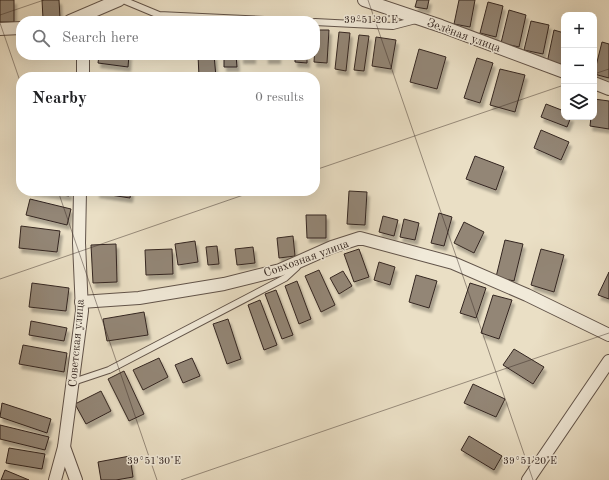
<!DOCTYPE html>
<meta charset="utf-8">
<style>
body{margin:0;font-family:"Old Standard TT",serif;background:#f6f6f6;color:#202124}
.controls{position:absolute;right:12px;top:12px;display:grid;overflow:hidden;border-radius:8px;box-shadow:0 4px 16px #0002}
.controls button{width:36px;height:36px;display:grid;place-items:center;padding:0;border:0;border-bottom:1px solid #e0e0e0;background:#fff;color:#202124;font:20px sans-serif}
.list{margin:0;padding:0;list-style:none}
h2{display:flex;justify-content:space-between;align-items:center;height:52px;margin:0;padding:0 16px;font-size:17px}
h2 small{font-size:13px;font-weight:400;color:#757577}
.icon{flex:none;width:22px;height:22px;fill:none;stroke:currentColor;stroke-width:2;stroke-linecap:round;stroke-linejoin:round}
.map{position:relative;flex:none;width:609px;height:480px;overflow:hidden}
.search{position:absolute;background:#fff;box-shadow:0 4px 16px #0002;left:16px;top:16px;width:304px;height:44px;display:flex;align-items:center;gap:10px;box-sizing:border-box;padding:0 14px;border-radius:16px;color:#757577;font-size:15px}
.panel{position:absolute;background:#fff;box-shadow:0 4px 16px #0002;left:16px;top:72px;width:304px;height:124px;border-radius:16px}
.map>svg:first-child{display:block}
.building{fill:#938676;stroke:#342621;filter:url(#shadow)}
.lines{fill:none;stroke-linecap:round;stroke-linejoin:round}
.service-casing{stroke:#62544a;stroke-width:8}
.minor-casing{stroke:#62544a;stroke-width:14}
.service{stroke:#f1ead9;stroke-width:6}
.minor{stroke:#f1ead9;stroke-width:12}
.ticks{fill:none;stroke:#342621;stroke-width:1;stroke-opacity:0.45}
.labels{text-anchor:middle;stroke-width:3;stroke-linejoin:round;paint-order:stroke}
.street-label{font-size:12px;fill:#342621;stroke:#f1ead9}
.ticks-label{font-size:10px;text-anchor:middle;fill:#342621;stroke:#f1ead9;stroke-width:3;stroke-linejoin:round;paint-order:stroke}
</style>
<div class="map">
<svg width="609" height="480" viewBox="0 0 609 480">
<defs>
<filter id="shadow"><feDropShadow dx="2.5" dy="4.5" stdDeviation="1" flood-color="#0004"/></filter>
</defs>
<rect width="100%" height="100%" fill="#eadfc5"/>
<filter id="stains"><feTurbulence type="fractalNoise" baseFrequency=".005" numOctaves="4"/><feColorMatrix values="0 0 0 0 .2 0 0 0 0 .09 0 0 0 0 .02 0 0 0 .5 -.17"/></filter>
<radialGradient id="worn" r=".72"><stop offset=".6" stop-color="#630" stop-opacity="0"/><stop offset="1" stop-color="#630" stop-opacity=".3"/></radialGradient>
<g class="building">
<rect x="0" y="0" width="14" height="22"/>
<polygon points="42,0 59,0 60,18 43,19"/>
<polygon points="417,0 429,0 427,9 415,7"/>
<polygon points="459,0 475,0 470,27 454,24"/>
<polygon points="488,2 503,6 496,37 480,33"/>
<polygon points="509,10 526,15 519,47 501,43"/>
<polygon points="531,21 549,25 543,54 524,50"/>
<polygon points="316,30 329,30 327,63 314,62"/>
<polygon points="554,30 564,33 563,66 547,63"/>
<polygon points="339,32 350,33 346,71 335,69"/>
<polygon points="359,35 369,36 364,71 354,70"/>
<polygon points="376,37 396,40 391,69 372,66"/>
<polygon points="602,42 609,44 609,78 594,74"/>
<polygon points="419,49 446,57 437,89 410,82"/>
<polygon points="99,55 129,55 128,67 98,63"/>
<polygon points="198,55 214,55 216,77 199,77"/>
<polygon points="224,55 236,55 237,67 224,67"/>
<rect x="241" y="55" width="12" height="4"/>
<rect x="266" y="55" width="12" height="4"/>
<polygon points="295,55 307,55 307,63 295,62"/>
<polygon points="477,58 493,63 480,103 464,98"/>
<polygon points="500,69 525,75 515,112 490,105"/>
<polygon points="594,99 609,101 609,129 590,126 591,117 594,117"/>
<polygon points="546,104 564,111 564,117 571,117 567,127 541,117"/>
<polygon points="541,130 569,142 561,160 534,148"/>
<polygon points="475,156 504,167 496,190 466,179"/>
<polygon points="32,191 70,191 69,196"/>
<polygon points="97,191 131,191 130,198 97,193"/>
<polygon points="349,191 367,192 365,225 347,224"/>
<polygon points="30,199 71,209 67,225 26,215"/>
<polygon points="439,213 452,217 444,246 431,243"/>
<polygon points="306,215 326,215 326,238 307,238"/>
<polygon points="383,216 398,220 394,236 379,232"/>
<polygon points="404,219 419,223 415,240 400,237"/>
<polygon points="464,222 484,232 474,253 454,243"/>
<polygon points="21,226 60,231 57,252 19,248"/>
<polygon points="293,236 295,256 279,258 277,238"/>
<polygon points="505,240 523,244 514,281 496,277"/>
<polygon points="195,241 198,262 178,265 175,244"/>
<polygon points="116,244 117,282 93,283 91,245"/>
<polygon points="217,246 219,264 208,265 206,247"/>
<polygon points="253,247 255,263 237,265 235,249"/>
<polygon points="172,249 173,274 146,275 145,250"/>
<polygon points="359,249 369,277 354,282 344,254"/>
<polygon points="541,249 564,255 554,292 531,285"/>
<polygon points="379,262 395,267 390,285 374,280"/>
<polygon points="319,270 335,305 321,312 305,276"/>
<polygon points="343,271 352,286 339,294 330,278"/>
<polygon points="609,272 609,299 598,295"/>
<polygon points="416,275 437,281 429,308 409,302"/>
<polygon points="297,281 311,319 299,324 285,286"/>
<polygon points="32,283 69,288 66,311 29,307"/>
<polygon points="470,283 486,288 476,318 460,313"/>
<polygon points="276,290 293,335 282,339 265,294"/>
<polygon points="493,295 512,300 499,339 481,333"/>
<polygon points="260,300 277,345 264,350 248,305"/>
<polygon points="144,312 148,335 107,341 103,319"/>
<polygon points="228,319 241,359 227,364 213,324"/>
<polygon points="31,321 67,328 64,341 29,335"/>
<polygon points="23,345 67,353 64,372 19,364"/>
<polygon points="514,349 544,367 533,384 503,365"/>
<polygon points="159,358 168,377 143,390 133,370"/>
<polygon points="192,358 200,376 183,383 175,365"/>
<polygon points="124,371 144,414 129,421 108,379"/>
<polygon points="473,384 505,399 496,417 464,403"/>
<polygon points="101,391 111,411 86,424 75,404"/>
<polygon points="2,403 51,419 47,433 0,417"/>
<polygon points="0,425 49,437 45,450 0,439"/>
<polygon points="469,436 502,456 494,470 461,450"/>
<polygon points="9,448 45,454 42,469 6,463"/>
<polygon points="130,456 133,477 116,480 101,480 98,462"/>
<polygon points="5,470 29,480 1,480"/>
</g>
<g class="lines">
<defs>
<g id="service">
<polyline points="123,0 159,15 286,21"/>
<polyline points="315,22 393,26 416,20"/>
<polyline points="73,382 109,370 285,278 297,267"/>
</g>
<g id="minor">
<polyline points="364,0 441,26 564,72"/>
<polyline points="70,21 119,0"/>
<polyline points="0,29 21,28"/>
<polyline points="83,77 83,55"/>
<polyline points="594,83 609,89"/>
<polyline points="81,302 139,298 224,284 280,270 332,247 360,238 453,263 527,295 609,335"/>
<polyline points="64,447 76,480"/>
<polyline points="55,480 64,447 82,311 79,243 80,191"/>
<polyline points="528,480 609,361"/>
</g>
</defs>
<use href="#service" class="service-casing"/>
<use href="#minor" class="minor-casing"/>
<use href="#service" class="service"/>
<use href="#minor" class="minor"/>
</g>
<path class="ticks" d="M368,0L533,480M0,15L44,0M0,23L21,84M594,74L609,69M315,170L564,85M58,191L157,480M0,279L255,191M181,480L609,333"/>
<g class="labels">
<g class="street-label">
<text transform="translate(464 35) rotate(20)" y="4">Зелёная улица</text>
<text transform="translate(306 258) rotate(-20)" y="4">Совхозная улица</text>
<text transform="translate(76 343) rotate(-85)" y="4">Советская улица</text>
</g>
</g>
<g class="ticks-label">
<text x="371" y="23">39°51'20"E</text>
<text x="154" y="464">39°51'30"E</text>
<text x="530" y="464">39°51'20"E</text>
</g>
<rect width="100%" height="100%" filter="url(#stains)"/>
<rect width="100%" height="100%" fill="url(#worn)"/>
</svg>
<div class="controls">
<button>+</button>
<button>−</button>
<button><svg class="icon" aria-label="layers" viewBox="0 0 24 24"><path d="M12 4l9 5-9 5-9-5zM3 14l9 5 9-5"/></svg></button>
</div>
<div class="search"><svg class="icon" aria-label="search" viewBox="0 0 24 24"><circle cx="10" cy="10" r="6"/><path d="M15 15l6 6"/></svg>Search here</div>
<section class="panel">
<h2>Nearby<small>0 results</small></h2>
<ul class="list">
</ul>
</section>
</div>
